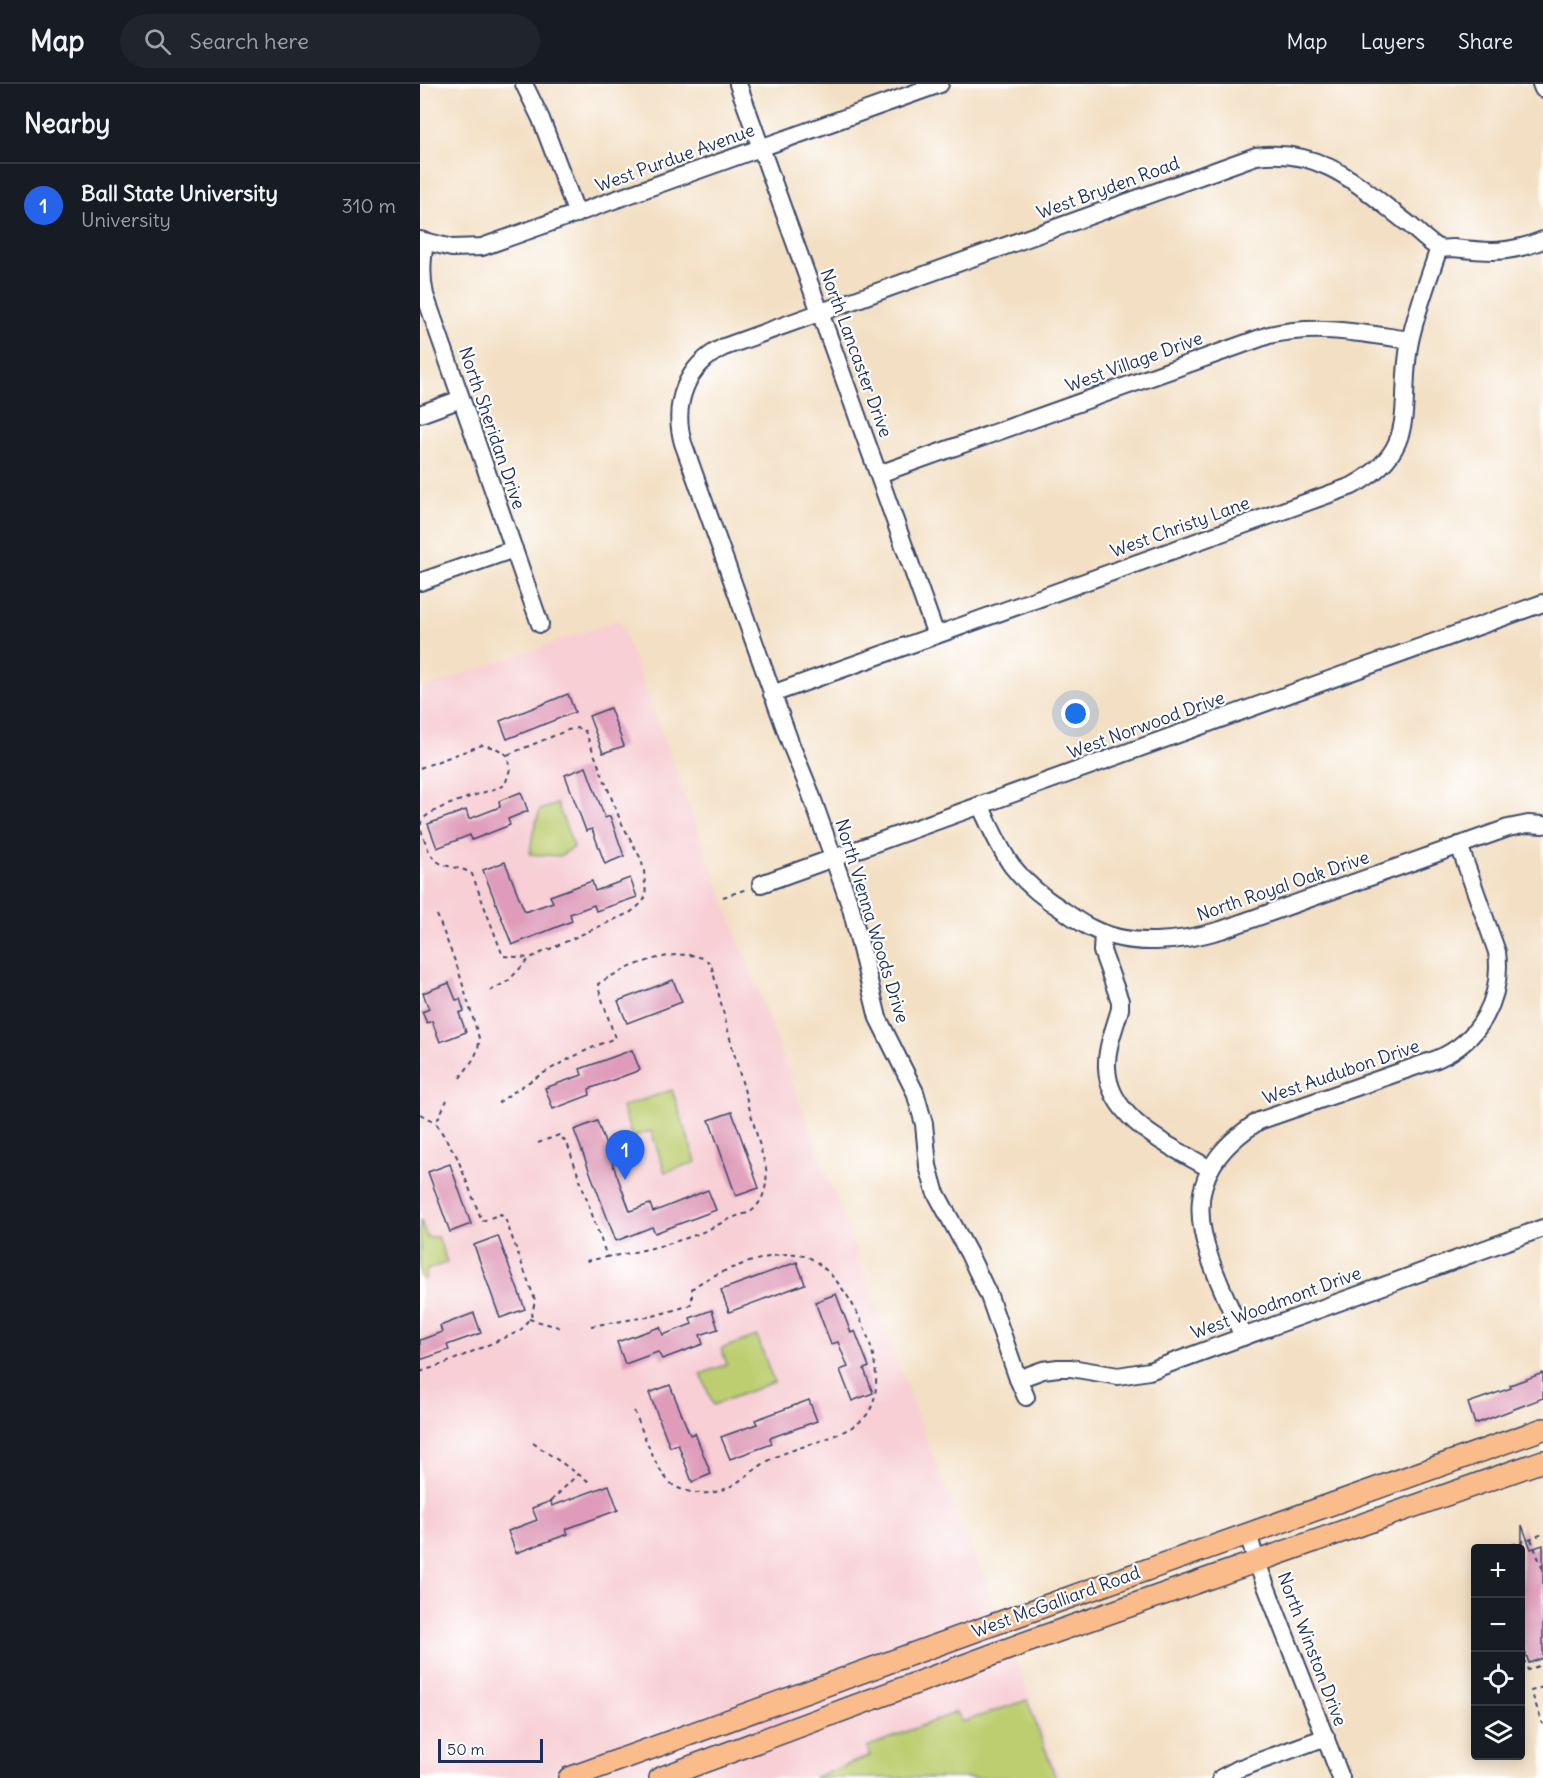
<!DOCTYPE html>
<meta charset="utf-8">
<style>
body{margin:0;font-family:Delius,sans-serif;background:#20242c;color:#f1f3f6}
.controls{position:absolute;right:18px;bottom:18px;display:grid;overflow:hidden;border-radius:6px;box-shadow:0 3px 15px #0003}
.controls button{width:54px;height:54px;display:grid;place-items:center;padding:0;border:0;border-bottom:2px solid #363941;background:#171b24;color:#f1f3f6;font:30px sans-serif}
.scale{position:absolute;left:18px;bottom:15px;width:105px;box-sizing:border-box;padding-left:6px;border:3px solid #1b2f5e;border-top:0;font-size:16px;line-height:21px;white-space:nowrap;color:#1b2f5e;-webkit-text-stroke:4px #fff;paint-order:stroke}
.you{position:absolute;left:656px;top:630px;width:21px;height:21px;margin:-15px;border:4px solid #fff;border-radius:50%;background:#1a73e8;box-shadow:0 0 0 9px #1a73e833}
.badge{display:grid;place-items:center;width:39px;height:39px;border-radius:50%;background:#2563eb;color:#fff;font-size:20px;font-weight:700}
.pin{position:absolute;translate:-50% -50px;filter:drop-shadow(0 2px 3px #0008)}
.pin::after{content:'';position:absolute;top:32px;width:21px;height:18px;background:inherit;clip-path:polygon(0 0,100% 0,50% 100%)}
.list{margin:0;padding:0;list-style:none}
h2{display:flex;justify-content:space-between;align-items:center;height:78px;margin:0;padding:0 24px;font-size:26px}
h2 small{font-size:20px;font-weight:400;color:#9ea1a6}
.list li{display:grid;grid-template-columns:39px 1fr auto;gap:18px;align-items:center;box-sizing:border-box;height:84px;padding:0 24px;border-top:2px solid #363941}
.list b{display:block;font-size:22px;white-space:nowrap}
.list p{margin:0;font-size:20px;white-space:nowrap;color:#9ea1a6}
.list em{font-size:20px;font-style:normal;color:#9ea1a6}
.icon{flex:none;width:33px;height:33px;fill:none;stroke:currentColor;stroke-width:2;stroke-linecap:round;stroke-linejoin:round}
.map{position:relative;flex:none;width:1123px;height:1694px;overflow:hidden}
header{display:flex;align-items:center;gap:36px;box-sizing:border-box;height:84px;padding:0 30px;background:#171b24;border-bottom:2px solid #363941}
header strong{font-size:28px}
nav{display:flex;gap:33px;margin-inline-start:auto;font-size:21px}
.search{width:420px;height:54px;background:#20242c;display:flex;align-items:center;gap:15px;box-sizing:border-box;padding:0 21px;border-radius:33px;color:#9ea1a6;font-size:22px}
main{display:flex}
aside{flex:1;background:#171b24}
.map>svg:first-child{display:block}
.built{fill:#f7cfd4}
.green{fill:#bdce71;stroke:#6c7e68;stroke-width:1.5}
.building{fill:#df9cba}
.lines{fill:none;stroke-linecap:round;stroke-linejoin:round}
.minor-casing{stroke:#3b496d;stroke-width:20}
.major-casing{stroke:#3b496d;stroke-width:24}
.path{stroke:#3b496d;stroke-width:2;stroke-dasharray:4.5 4.5;stroke-linecap:butt}
.minor{stroke:#fff;stroke-width:16}
.major{stroke:#fabc8b;stroke-width:21}
.labels{text-anchor:middle;stroke-width:4.5;stroke-linejoin:round;paint-order:stroke}
.street-label{font-size:18px;fill:#1b2f5e;stroke:#fff}
</style>
<header>
<strong>Map</strong>
<div class="search"><svg class="icon" aria-label="search" viewBox="0 0 24 24"><circle cx="10" cy="10" r="6"/><path d="M15 15l6 6"/></svg>Search here</div>
<nav><a>Map</a><a>Layers</a><a>Share</a></nav>
</header>
<main>
<aside>
<h2>Nearby<small></small></h2>
<ul class="list">
<li><span class="badge">1</span><div><b>Ball State University</b><p>University</p></div><em>310 m</em></li>
</ul>
</aside>
<div class="map">
<svg width="1123" height="1694" viewBox="0 0 1123 1694">
<rect width="100%" height="100%" fill="#fff"/>
<filter id="ink" filterUnits="userSpaceOnUse"><feTurbulence type="fractalNoise" baseFrequency=".0167" numOctaves="2"/><feDisplacementMap in="SourceGraphic" scale="12" xChannelSelector="R" yChannelSelector="G"/><feConvolveMatrix kernelMatrix="1 2 1 2 8 2 1 2 1" color-interpolation-filters="sRGB"/></filter>
<filter id="wash" filterUnits="userSpaceOnUse"><feTurbulence type="fractalNoise" baseFrequency=".008" numOctaves="4" result="noise"/><feDisplacementMap in="SourceGraphic" scale="24" xChannelSelector="R" yChannelSelector="G"/><feGaussianBlur stdDeviation="1.35" result="paint"/><feColorMatrix in="noise" values="0 0 0 0 0 0 0 0 0 0 0 0 0 0 0 0 0 1.4 0 .05"/><feComposite in="paint" operator="in"/></filter>
<g filter="url(#wash)">
<rect width="100%" height="100%" fill="#f3dfc3"/>
<polygon class="built" points="199,536 515,1378 562,1488 641,1694 0,1694 0,605"/>
<g class="green">
<polygon points="137,720 154,763 140,772 110,770 113,748 120,726"/>
<polygon points="252,1006 276,1078 245,1088 231,1047 212,1053 202,1023"/>
<polygon points="0,1135 7,1153 18,1153 27,1178 7,1186 5,1196 0,1193"/>
<polygon points="337,1252 354,1298 293,1321 281,1290 307,1280 301,1265"/>
<polygon points="607,1616 636,1694 393,1694 450,1672 447,1663 537,1628 542,1638"/>
</g>
<g id="blocks">
<g class="building">
<polygon points="148,610 155,628 87,655 80,637"/>
<polygon points="190,624 204,662 183,669 169,632"/>
<polygon points="166,683 185,734 190,732 204,772 185,780 172,745 166,747 145,691"/>
<polygon points="101,708 108,727 88,735 90,741 52,756 50,751 17,764 8,740 46,726 49,735 80,723 79,717"/>
<polygon points="85,778 105,828 133,818 130,812 172,797 175,807 210,794 217,813 176,827 174,821 150,830 152,837 92,861 63,786"/>
<polygon points="253,896 262,918 207,939 198,917"/>
<polygon points="29,899 36,916 40,915 44,927 39,929 46,948 20,958 12,937 7,939 2,928 9,925 3,909"/>
<polygon points="212,966 220,986 169,1005 170,1011 133,1025 125,1004 162,991 160,985"/>
<polygon points="312,1028 339,1104 316,1112 289,1036"/>
<polygon points="177,1037 210,1127 230,1120 233,1128 288,1106 296,1126 235,1149 232,1143 196,1157 154,1046"/>
<polygon points="30,1080 51,1140 30,1148 8,1088"/>
<polygon points="78,1152 105,1225 80,1234 54,1161"/>
<polygon points="377,1178 385,1200 309,1228 301,1206"/>
<polygon points="416,1210 431,1249 435,1247 449,1283 444,1285 453,1309 432,1317 420,1286 428,1283 418,1258 411,1260 395,1218"/>
<polygon points="292,1226 298,1245 280,1251 283,1260 242,1275 238,1268 205,1280 197,1258 240,1243 243,1251 272,1240 270,1234"/>
<polygon points="54,1229 61,1249 27,1261 29,1266 0,1276 0,1256 22,1248 20,1242"/>
<polygon points="1123,1289 1123,1314 1055,1340 1048,1319 1091,1304 1090,1301"/>
<polygon points="250,1301 270,1351 275,1349 291,1390 272,1398 258,1360 250,1363 229,1309"/>
<polygon points="389,1316 397,1337 350,1354 352,1360 310,1375 301,1353 337,1340 335,1336"/>
<polygon points="189,1401 198,1426 146,1445 148,1450 96,1469 88,1447 117,1436 112,1424 131,1417 132,1422"/>
<polygon points="1102,1441 1111,1465 1123,1461 1123,1574 1109,1579 1101,1556"/>
</g>
</g>
</g>
<g filter="url(#ink)">
<use href="#blocks" fill-opacity="0" stroke="#3b496d" stroke-width="1.5"/>
<g class="lines">
<defs>
<g id="minor">
<polyline points="104,0 121,35 157,130"/>
<polyline points="318,0 516,551"/>
<polyline points="1121,0 1123,5"/>
<polyline points="0,156 32,164 62,163 520,0"/>
<path d="M5,158C2,177 1,192 5,211L120,540"/>
<polyline points="0,330 41,315"/>
<path d="M459,390L849,251C900,240 940,249 990,256"/>
<polyline points="0,498 94,465"/>
<path d="M352,610L932,402C1003,364 977,320 990,257C997,225 1009,194 1019,164"/>
<path d="M560,721C570,742 579,764 592,782C606,800 625,815 644,827C653,833 662,840 671,844C710,864 761,858 801,846L1088,744L1108,740L1123,741"/>
<polyline points="341,800 1123,519"/>
<path d="M683,849L682,867L700,917V925C695,943 686,964 687,983C688,1036 751,1062 790,1085"/>
<path d="M823,1253C788,1170 741,1099 839,1037L1017,975C1060,957 1083,914 1077,868L1039,761"/>
<polyline points="598,1295 623,1286 638,1284 651,1284 698,1292 729,1287 1123,1144"/>
<path d="M606,1313L598,1295L569,1212L549,1170L515,1107L508,1082L504,1040L495,1008L458,934L431,824L389,705L371,661L263,359C252,320 266,281 304,263L836,72C904,63 940,103 990,141C997,147 1011,161 1019,164C1022,165 1029,164 1033,164C1069,168 1088,170 1123,156"/>
<polyline points="828,1450 837,1479 921,1694"/>
<polyline points="801,1694 818,1685 906,1653"/>
</g>
<g id="major">
<polyline points="149,1694 597,1532 1123,1345"/>
<polyline points="240,1694 604,1559 1123,1377"/>
</g>
</defs>
<use href="#minor" class="minor-casing"/>
<use href="#major" class="major-casing"/>
<g class="path">
<path d="M0,684L62,661L76,664L87,671L90,685L85,701C69,708 4,724 1,739C0,745 3,752 5,757C8,765 10,772 17,777C27,785 42,782 52,790L83,872L110,874"/>
<polyline points="303,813 327,805"/>
<path d="M17,831L38,885L59,954C60,970 49,981 40,994"/>
<polyline points="70,907 88,897 110,874 211,828 222,819 226,812 224,787 221,775 201,738 165,647 157,644 148,646 87,671"/>
<path d="M78,1019C115,992 153,971 195,954L179,906L178,900C201,884 267,856 291,880L312,962L346,1084C348,1100 344,1119 329,1129C316,1130 293,1144 278,1150C248,1161 218,1168 187,1173"/>
<polyline points="0,1030 16,1039"/>
<polyline points="118,1059 139,1051 147,1059 187,1173 166,1177"/>
<polyline points="109,1235 142,1244"/>
<path d="M171,1242L233,1232L268,1222L272,1219V1205C288,1189 365,1162 386,1172C429,1192 471,1280 451,1324C439,1352 376,1361 352,1375C335,1383 320,1400 302,1406C288,1411 272,1410 258,1404C237,1395 224,1348 214,1327"/>
<polyline points="0,1288 26,1279 100,1247 112,1231 115,1216 85,1134 81,1130 62,1137 37,1073 16,1039 27,1016"/>
<polyline points="113,1359 171,1399"/>
<polyline points="131,1417 158,1390"/>
<polyline points="1111,1455 1123,1486"/>
<polyline points="1083,1464 1123,1450"/>
<polyline points="1100,1567 1108,1586 1123,1580"/>
<polyline points="1123,1603 1111,1607 1123,1641"/>
</g>
<use href="#minor" class="minor"/>
<use href="#major" class="major"/>
</g>
</g>
<g class="labels">
<g class="street-label">
<text transform="translate(255 74) rotate(-20)" y="6">West Purdue Avenue</text>
<text transform="translate(688 104) rotate(-20)" y="6">West Bryden Road</text>
<text transform="translate(436 269) rotate(70)" y="6">North Lancaster Drive</text>
<text transform="translate(714 278) rotate(-20)" y="6">West Village Drive</text>
<text transform="translate(72 344) rotate(71)" y="6">North Sheridan Drive</text>
<text transform="translate(760 443) rotate(-20)" y="6">West Christy Lane</text>
<text transform="translate(726 641) rotate(-20)" y="6">West Norwood Drive</text>
<text transform="translate(863 802) rotate(-19)" y="6">North Royal Oak Drive</text>
<text transform="translate(452 837) rotate(73)" y="6">North Vienna Woods Drive</text>
<text transform="translate(921 988) rotate(-19)" y="6">West Audubon Drive</text>
<text transform="translate(856 1219) rotate(-20)" y="6">West Woodmont Drive</text>
<text transform="translate(636 1518) rotate(-20)" y="6">West McGalliard Road</text>
<text transform="translate(892 1565) rotate(69)" y="6">North Winston Drive</text>
</g>
</g>
</svg>
<div class="controls">
<button>+</button>
<button>−</button>
<button><svg class="icon" aria-label="locate" viewBox="0 0 24 24"><circle cx="12" cy="12" r="6"/><path d="M12 2v4M12 18v4M2 12h4M18 12h4"/></svg></button>
<button><svg class="icon" aria-label="layers" viewBox="0 0 24 24"><path d="M12 4l9 5-9 5-9-5zM3 14l9 5 9-5"/></svg></button>
</div>
<div class="scale">50 m</div>
<div class="you"></div>
<div class="pin badge" style="left:205px;top:1096px">1</div>
</div>
</main>
